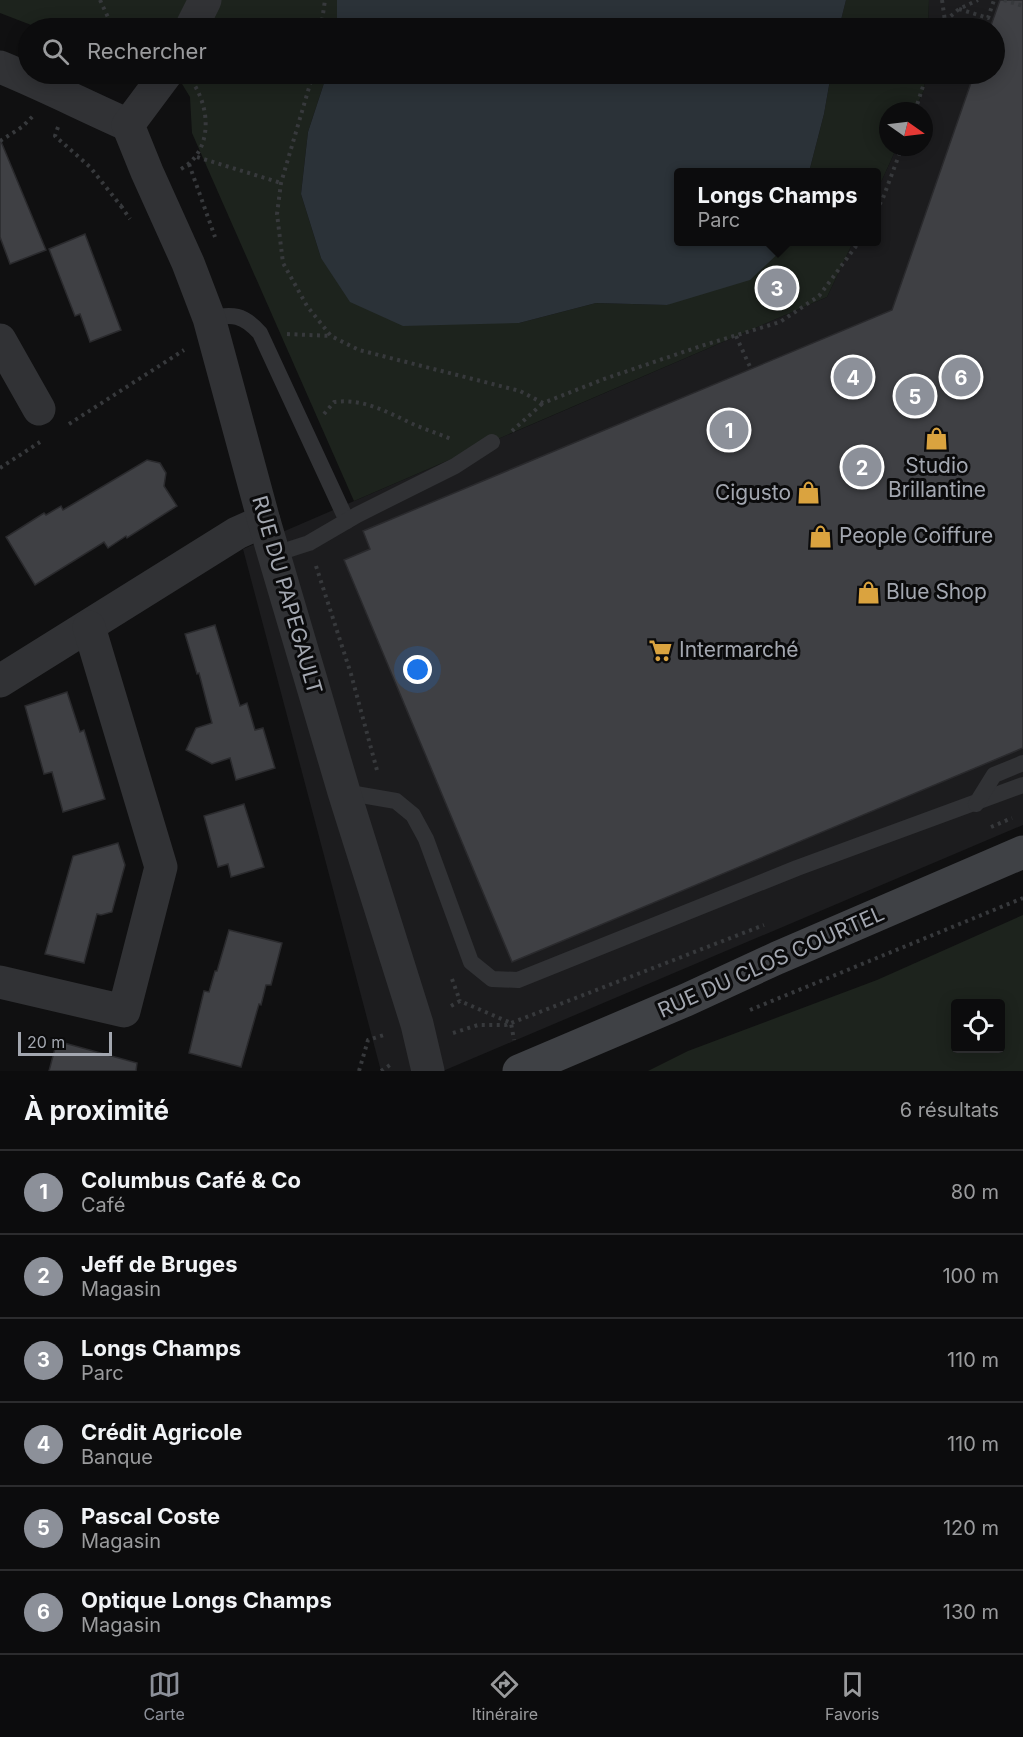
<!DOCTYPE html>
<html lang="fr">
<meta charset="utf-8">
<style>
body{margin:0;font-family:Inter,sans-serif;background:#151516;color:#f1f3f6}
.controls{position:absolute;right:18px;bottom:18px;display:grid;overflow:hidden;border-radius:6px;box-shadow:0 3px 15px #0003}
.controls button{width:54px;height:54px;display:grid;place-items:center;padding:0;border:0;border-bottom:2px solid #2c2c2e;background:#0c0c0d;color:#f1f3f6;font:30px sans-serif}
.compass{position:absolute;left:879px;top:102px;width:54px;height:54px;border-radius:50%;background:#0c0c0d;box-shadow:0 3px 15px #0003;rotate:104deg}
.scale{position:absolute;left:18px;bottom:15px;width:94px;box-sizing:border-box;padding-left:6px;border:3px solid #a3a7b0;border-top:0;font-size:16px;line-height:21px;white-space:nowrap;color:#a3a7b0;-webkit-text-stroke:4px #0b0b0c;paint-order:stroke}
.you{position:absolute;left:418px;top:670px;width:21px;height:21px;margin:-15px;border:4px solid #fff;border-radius:50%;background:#1a73e8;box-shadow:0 0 0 9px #1a73e833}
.badge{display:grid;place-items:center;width:39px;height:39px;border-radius:50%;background:#8c9099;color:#fff;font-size:20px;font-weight:700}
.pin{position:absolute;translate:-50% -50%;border:3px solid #fff;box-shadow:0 2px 6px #0006}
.popup{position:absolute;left:674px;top:168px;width:207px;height:78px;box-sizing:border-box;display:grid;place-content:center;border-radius:6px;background:#0c0c0d;filter:drop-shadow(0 2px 4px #0005);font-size:20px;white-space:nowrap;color:#9a9b9d}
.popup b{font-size:22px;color:#f1f3f6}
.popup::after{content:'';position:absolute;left:50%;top:100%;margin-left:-12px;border:12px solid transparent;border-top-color:#0c0c0d}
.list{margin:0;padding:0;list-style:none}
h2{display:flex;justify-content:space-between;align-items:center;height:78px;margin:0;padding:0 24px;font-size:26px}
h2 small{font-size:20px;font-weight:400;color:#9a9b9d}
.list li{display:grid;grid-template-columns:39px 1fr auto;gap:18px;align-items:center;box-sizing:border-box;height:84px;padding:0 24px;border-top:2px solid #2c2c2e}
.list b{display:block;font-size:22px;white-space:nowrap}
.list p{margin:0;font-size:20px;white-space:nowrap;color:#9a9b9d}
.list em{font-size:20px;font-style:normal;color:#9a9b9d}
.icon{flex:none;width:33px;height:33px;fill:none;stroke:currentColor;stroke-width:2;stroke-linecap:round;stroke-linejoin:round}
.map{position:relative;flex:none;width:1023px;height:1071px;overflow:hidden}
.search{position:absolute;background:#0c0c0d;box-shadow:0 3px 15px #0003;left:18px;right:18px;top:18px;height:66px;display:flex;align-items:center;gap:15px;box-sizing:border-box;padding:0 21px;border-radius:33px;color:#9a9b9d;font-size:22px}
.sheet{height:582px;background:#0c0c0d}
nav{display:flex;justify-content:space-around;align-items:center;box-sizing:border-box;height:84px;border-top:2px solid #2c2c2e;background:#0c0c0d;font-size:16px;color:#9a9b9d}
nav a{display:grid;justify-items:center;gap:3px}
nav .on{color:#8c9099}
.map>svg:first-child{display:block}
.built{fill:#1c1c1e}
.green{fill:#1d231d;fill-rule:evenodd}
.water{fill:#2b3238}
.building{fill:#3f4044;stroke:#2a2a2d;stroke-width:1.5}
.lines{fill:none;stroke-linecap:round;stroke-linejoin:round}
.path{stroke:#37393c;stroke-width:4;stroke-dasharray:3 4.5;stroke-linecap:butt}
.service{stroke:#313235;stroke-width:16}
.minor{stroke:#313235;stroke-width:33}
.tertiary{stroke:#313235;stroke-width:33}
.secondary{stroke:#3f4145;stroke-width:33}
.labels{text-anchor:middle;stroke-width:6;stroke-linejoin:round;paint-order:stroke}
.poi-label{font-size:21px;fill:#a3a7b0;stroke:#0b0b0c;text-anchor:start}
.street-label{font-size:21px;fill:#a3a7b0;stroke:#0b0b0c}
</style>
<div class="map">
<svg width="1023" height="1071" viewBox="0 0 1023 1071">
<rect width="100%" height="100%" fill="#101011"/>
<polygon class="built" points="929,0 1023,0 1023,825 443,1071 381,1071 243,549 827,297 853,242 876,242 876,193 897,147 924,147 924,111 914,111 924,90 925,74 994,74 994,28 928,28"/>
<g class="green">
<polygon points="0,0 337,0 337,28 39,28 0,13"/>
<polygon points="846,0 929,0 928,28 839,28"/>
<polygon points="176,74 327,74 308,132 301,194 321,258 519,323 596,303 667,305 786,246 788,242 853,242 827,297 354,501 192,133 190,97"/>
<polygon points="831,74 925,74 924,90 914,111 888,111 888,147 897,147 876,193 876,172 809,172 824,114"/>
<path d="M1023,915V1071H648L688,1051L877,980ZM956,1004H1000V1048H956Z"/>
</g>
<g class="water">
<polygon points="337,0 846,0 839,28 337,28"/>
<polygon points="327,74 831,74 824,114 809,172 678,172 678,242 788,242 786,246 750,280 667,305 596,303 519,323 403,326 350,302 321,258 301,194 308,132"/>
</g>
<g class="building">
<polygon points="1000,0 1023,0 1023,748 512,962 344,560 370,549 363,531 892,310 974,74 994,74 994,28 990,28"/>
<polygon points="0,139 46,250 10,264 0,237"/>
<polygon points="85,234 121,330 90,342 80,314 75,316 49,249"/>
<polygon points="147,460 160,463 166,473 164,486 177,506 127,538 126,536 108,548 104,542 35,585 6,537 44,513 46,515 61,506 63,510"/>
<polygon points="215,625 240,706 247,703 255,730 263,728 275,768 236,780 230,758 212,764 186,750 196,728 212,723 199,673 197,674 185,634"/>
<polygon points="67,692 80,732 84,730 105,799 63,812 52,772 44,774 25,706"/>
<polygon points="244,804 264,867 231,877 228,864 218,867 204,816"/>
<polygon points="118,843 125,865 112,912 101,915 97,914 84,963 45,954 73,856"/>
<polygon points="229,930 282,943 271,985 266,985 261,1005 259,1004 241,1067 189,1053 204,991 209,992 215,971 217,971"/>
<polygon points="57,1041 137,1063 136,1071 49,1071"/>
</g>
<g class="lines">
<g class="path">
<polyline points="100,0 113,28"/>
<polyline points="942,0 945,21 942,28"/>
<polyline points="1004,0 1023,6"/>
<polyline points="959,9 988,18 994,0"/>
<polyline points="945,21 959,9 978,0"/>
<polyline points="321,28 325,0"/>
<polyline points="313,74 281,183 277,214 283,263 307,306 331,336 359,350 520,391 543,403 604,379 701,346 780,322 819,296 859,242"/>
<polyline points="915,111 927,74"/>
<polyline points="58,127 55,136 90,167 121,206 126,203"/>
<polyline points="0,141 22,127 33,116"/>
<polyline points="197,157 281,183"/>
<polyline points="189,164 215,237"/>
<path d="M181,169C211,152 211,113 195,86"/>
<polyline points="121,206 130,219"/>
<polyline points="876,211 883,198 902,147"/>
<polyline points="287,334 331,336"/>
<polyline points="736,336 751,369"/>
<path d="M324,414L334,402C364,398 389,413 415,425C427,430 439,434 451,439"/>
<polyline points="69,424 184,350"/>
<polyline points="512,431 543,403"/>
<polyline points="0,468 40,442"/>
<polyline points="316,566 351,674 378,774"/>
<polyline points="991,827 1012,818"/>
<polyline points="452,979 460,1001"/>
<polyline points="451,1006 460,1001 511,1023 514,1040"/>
<polyline points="750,1010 1023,898"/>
<polyline points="453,1033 478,1025 506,1025 764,925"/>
<polyline points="359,1071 368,1040 384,1035"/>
<polyline points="381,1071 393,1063"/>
</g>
<g class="service">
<path d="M209,318C233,314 243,314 260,333L347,521"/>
<polyline points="275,554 309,543 357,515 455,466 492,442"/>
<polyline points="344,792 396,801 413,815 426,839 471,962 492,979 518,980 797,868 1023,785"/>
<polyline points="976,804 994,775 1023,763"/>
</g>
<g class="minor">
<path d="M0,67C44,85 85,106 128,125"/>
<polyline points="0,340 39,409"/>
<polyline points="0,681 237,533 264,521"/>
<polyline points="0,982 124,1011 161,867 89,627"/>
</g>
<g class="tertiary">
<polyline points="191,28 205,0"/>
<polyline points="166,74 128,125 147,172 188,263 209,318 264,521 344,792 417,1024 428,1071"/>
</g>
<polyline class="secondary" points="519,1071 686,1000 777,958 1023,852"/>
</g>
<defs>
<symbol id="shop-bare" viewBox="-9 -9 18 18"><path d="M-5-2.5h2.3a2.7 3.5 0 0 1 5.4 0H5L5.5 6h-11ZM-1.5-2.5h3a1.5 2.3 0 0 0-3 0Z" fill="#daa33f" stroke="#0b0b0c" stroke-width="2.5" paint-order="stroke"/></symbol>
<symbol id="supermarket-bare" viewBox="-9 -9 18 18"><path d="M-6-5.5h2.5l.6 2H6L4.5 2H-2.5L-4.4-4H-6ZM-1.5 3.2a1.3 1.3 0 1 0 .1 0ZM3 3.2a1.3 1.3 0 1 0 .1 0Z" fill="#daa33f" stroke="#0b0b0c" stroke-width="2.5" paint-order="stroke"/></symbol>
</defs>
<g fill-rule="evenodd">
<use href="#shop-bare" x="920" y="422" width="33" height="33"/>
<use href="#shop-bare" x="792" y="476" width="33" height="33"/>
<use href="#shop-bare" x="804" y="520" width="33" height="33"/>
<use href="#shop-bare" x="852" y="576" width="33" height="33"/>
<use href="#supermarket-bare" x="644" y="634" width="33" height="33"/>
</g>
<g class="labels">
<g class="poi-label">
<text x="937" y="473" text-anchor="middle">Studio<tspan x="937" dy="24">Brillantine</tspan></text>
<text x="791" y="500" text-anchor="end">Cigusto</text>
<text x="839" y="543">People Coiffure</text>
<text x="886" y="599">Blue Shop</text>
<text x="679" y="657">Intermarché</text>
</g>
<g class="street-label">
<text transform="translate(287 595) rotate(74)" y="7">RUE DU PAPEGAULT</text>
<text transform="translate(771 962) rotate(-24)" y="7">RUE DU CLOS COURTEL</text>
</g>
</g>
</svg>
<div class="controls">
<button><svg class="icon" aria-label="locate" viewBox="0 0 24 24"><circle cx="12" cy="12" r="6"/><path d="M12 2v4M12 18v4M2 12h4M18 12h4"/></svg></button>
</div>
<svg class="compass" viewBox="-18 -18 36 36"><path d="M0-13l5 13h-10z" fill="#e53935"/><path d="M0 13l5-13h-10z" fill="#9a9b9d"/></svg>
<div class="scale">20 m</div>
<div class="you"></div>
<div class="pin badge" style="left:729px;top:430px">1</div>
<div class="pin badge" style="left:862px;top:467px">2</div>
<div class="pin badge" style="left:777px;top:288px">3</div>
<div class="popup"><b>Longs Champs</b>Parc</div>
<div class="pin badge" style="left:853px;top:377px">4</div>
<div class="pin badge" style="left:915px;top:396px">5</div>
<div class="pin badge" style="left:961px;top:377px">6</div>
<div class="search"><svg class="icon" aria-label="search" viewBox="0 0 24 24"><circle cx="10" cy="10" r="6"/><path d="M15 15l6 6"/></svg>Rechercher</div>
</div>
<section class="sheet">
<h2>À proximité<small>6 résultats</small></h2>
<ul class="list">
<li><span class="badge">1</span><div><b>Columbus Café &amp; Co</b><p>Café</p></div><em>80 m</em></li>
<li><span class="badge">2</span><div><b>Jeff de Bruges</b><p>Magasin</p></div><em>100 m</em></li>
<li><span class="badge">3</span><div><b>Longs Champs</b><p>Parc</p></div><em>110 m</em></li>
<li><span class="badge">4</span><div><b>Crédit Agricole</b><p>Banque</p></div><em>110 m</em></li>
<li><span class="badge">5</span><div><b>Pascal Coste</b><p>Magasin</p></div><em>120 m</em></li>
<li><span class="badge">6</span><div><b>Optique Longs Champs</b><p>Magasin</p></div><em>130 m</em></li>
</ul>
</section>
<nav>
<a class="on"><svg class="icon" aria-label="map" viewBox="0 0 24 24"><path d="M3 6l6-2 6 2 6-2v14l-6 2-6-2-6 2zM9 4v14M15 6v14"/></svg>Carte</a>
<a><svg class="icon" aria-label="directions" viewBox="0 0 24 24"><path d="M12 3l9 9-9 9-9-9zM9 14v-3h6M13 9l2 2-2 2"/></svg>Itinéraire</a>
<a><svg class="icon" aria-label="saved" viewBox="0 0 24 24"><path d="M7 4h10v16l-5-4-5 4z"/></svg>Favoris</a>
</nav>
